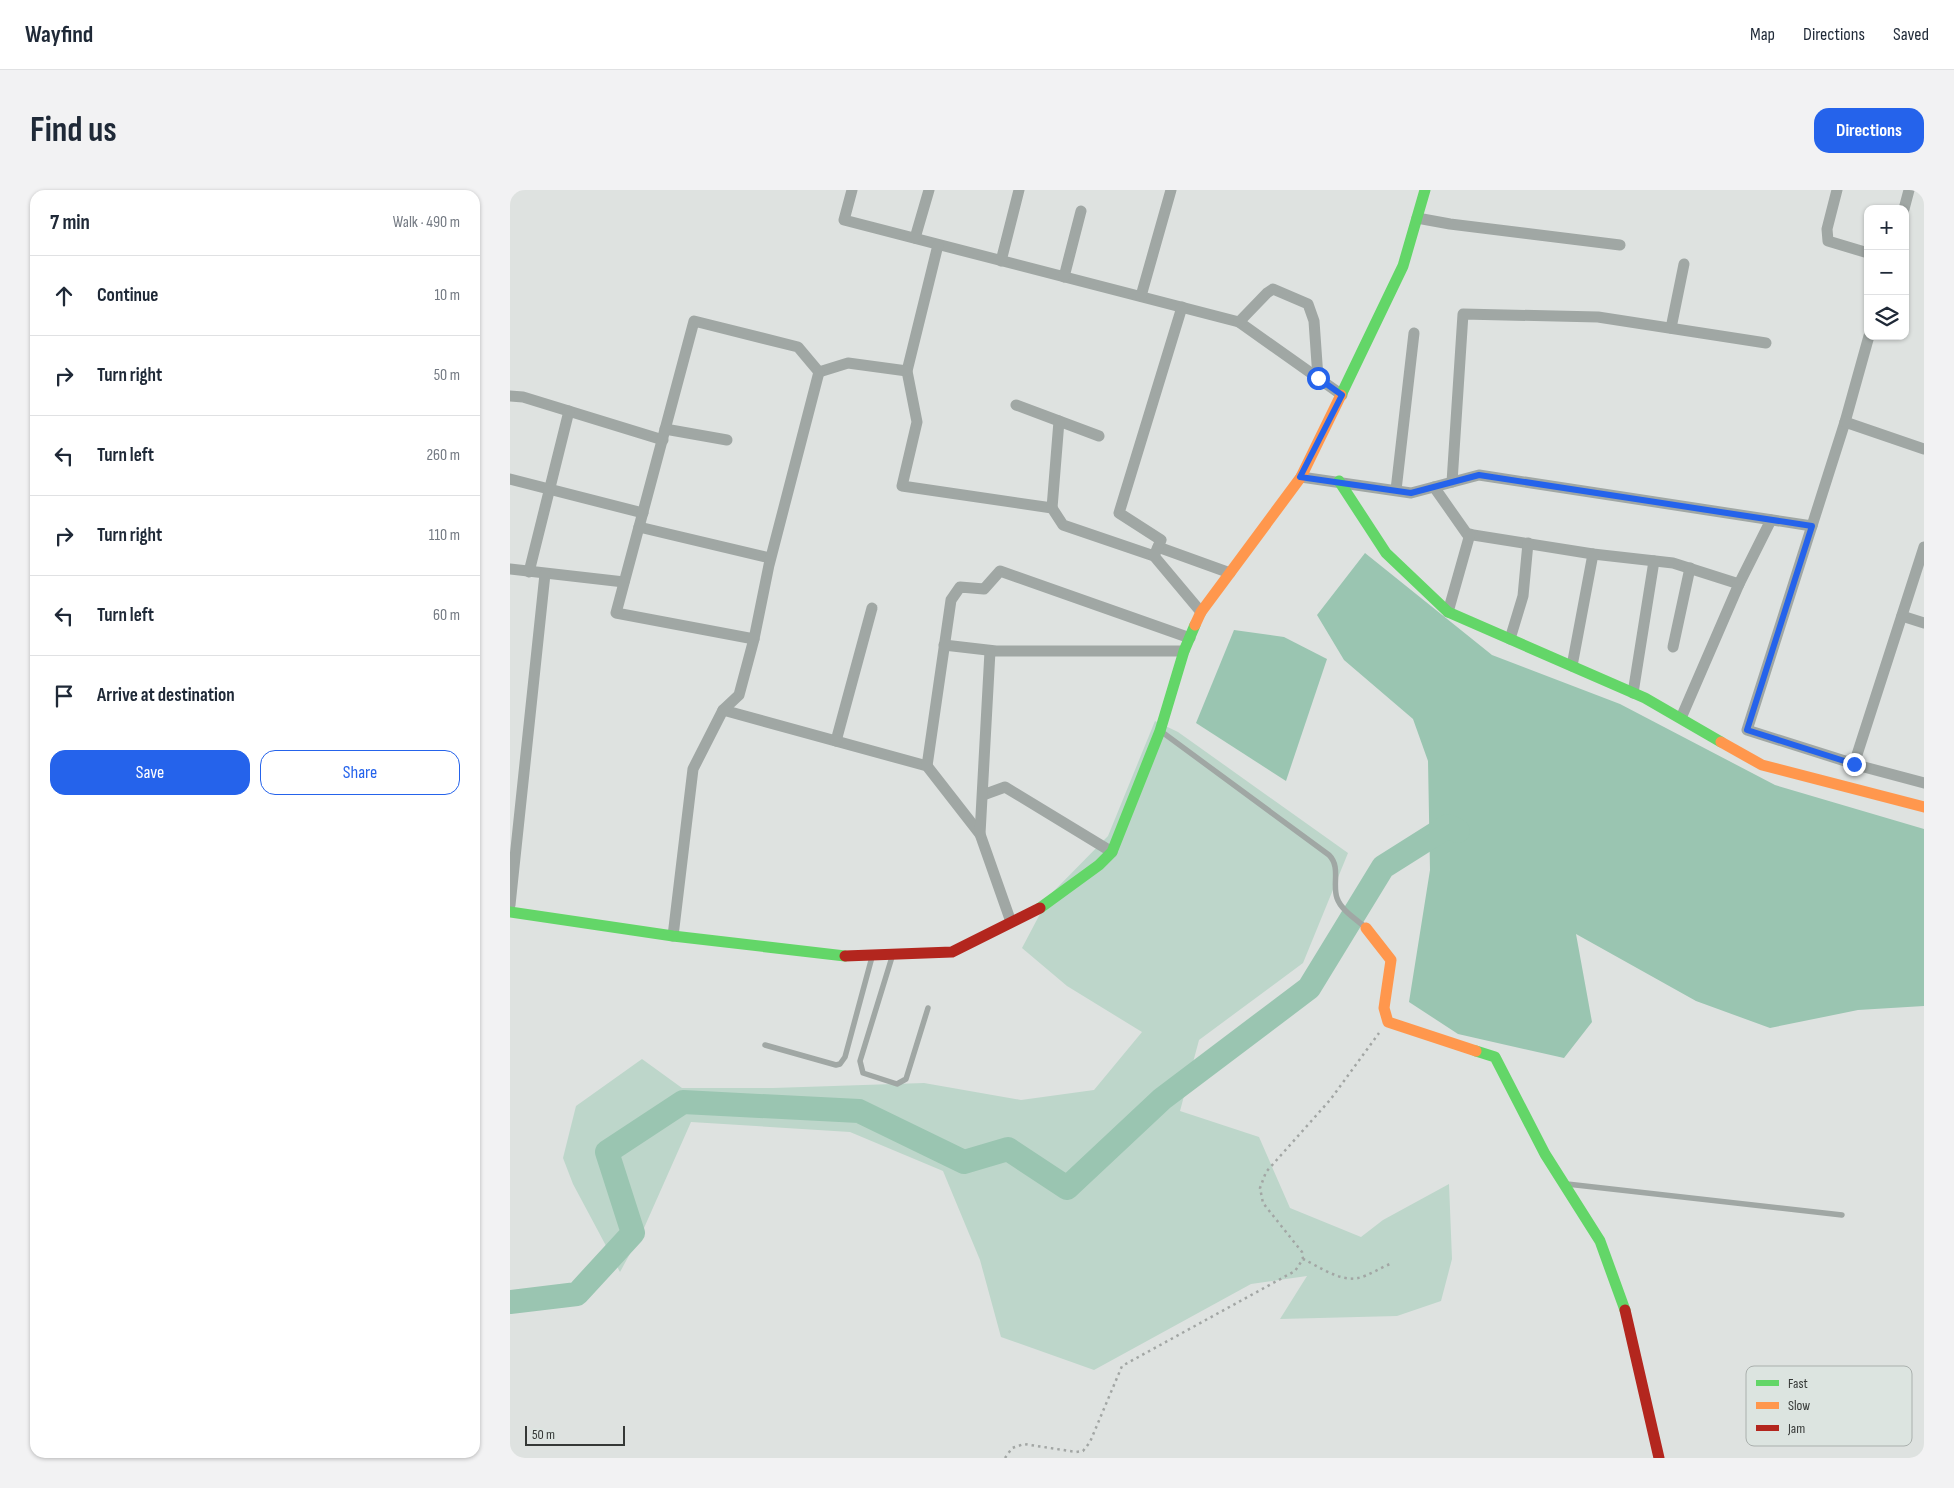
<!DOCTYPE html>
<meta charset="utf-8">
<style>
body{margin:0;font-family:"Sofia Sans Condensed",sans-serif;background:#f2f2f3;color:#1f2937}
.controls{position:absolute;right:15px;top:15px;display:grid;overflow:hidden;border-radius:10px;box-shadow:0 1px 4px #0004}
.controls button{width:45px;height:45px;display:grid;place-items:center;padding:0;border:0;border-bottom:1px solid #e0e1e3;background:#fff;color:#1f2937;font:25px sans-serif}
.scale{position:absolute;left:15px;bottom:12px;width:100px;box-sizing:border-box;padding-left:5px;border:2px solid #353836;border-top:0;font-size:14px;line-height:18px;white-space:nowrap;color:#353836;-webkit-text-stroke:4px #dce4e0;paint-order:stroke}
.stop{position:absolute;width:15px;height:15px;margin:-11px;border:4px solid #2563eb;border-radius:50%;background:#fff}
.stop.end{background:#2563eb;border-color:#fff;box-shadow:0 1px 5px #0008}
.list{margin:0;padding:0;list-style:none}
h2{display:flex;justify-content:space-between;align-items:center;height:65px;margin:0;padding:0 20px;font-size:21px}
h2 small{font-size:16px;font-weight:400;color:#747a83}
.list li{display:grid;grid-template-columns:32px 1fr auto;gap:15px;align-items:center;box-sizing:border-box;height:80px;padding:0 20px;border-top:1px solid #e0e1e3}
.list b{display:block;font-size:19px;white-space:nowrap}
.list em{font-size:16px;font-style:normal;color:#747a83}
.actions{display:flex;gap:10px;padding:15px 20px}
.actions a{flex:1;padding:11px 0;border:1px solid #2563eb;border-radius:15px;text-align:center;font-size:18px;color:#2563eb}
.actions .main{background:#2563eb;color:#fff}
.icon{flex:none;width:28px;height:28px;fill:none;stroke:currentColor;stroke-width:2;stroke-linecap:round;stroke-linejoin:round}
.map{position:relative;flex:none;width:1414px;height:1268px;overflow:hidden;border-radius:15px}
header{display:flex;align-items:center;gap:30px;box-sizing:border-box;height:70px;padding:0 25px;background:#fff;border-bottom:1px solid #e0e1e3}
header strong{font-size:24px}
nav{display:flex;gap:28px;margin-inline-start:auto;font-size:18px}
.intro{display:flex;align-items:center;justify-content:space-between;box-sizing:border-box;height:120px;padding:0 30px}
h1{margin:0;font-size:35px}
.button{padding:12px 22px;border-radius:15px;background:#2563eb;color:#fff;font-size:18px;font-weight:700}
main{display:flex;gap:30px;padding:0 30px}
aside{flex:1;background:#fff;border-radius:15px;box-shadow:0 1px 4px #0004}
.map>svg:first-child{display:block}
.green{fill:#bdd6ca}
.water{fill:#9ac5b1}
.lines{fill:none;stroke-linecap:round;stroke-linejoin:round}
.river{stroke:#9ac5b1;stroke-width:24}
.path{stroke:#a2a6a4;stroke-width:2.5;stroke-dasharray:2.5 4;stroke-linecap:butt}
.lane{stroke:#a0a7a4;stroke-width:5.5}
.street{stroke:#a0a7a4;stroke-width:11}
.fast{stroke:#63d668;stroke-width:11}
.slow{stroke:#ff974d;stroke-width:11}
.jam{stroke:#b3261e;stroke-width:11}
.route{stroke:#2563eb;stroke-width:6}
.key{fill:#dce4e0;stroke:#aab0ad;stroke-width:1}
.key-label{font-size:14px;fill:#353836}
</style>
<header>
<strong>Wayfind</strong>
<nav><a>Map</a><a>Directions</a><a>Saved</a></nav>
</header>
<div class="intro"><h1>Find us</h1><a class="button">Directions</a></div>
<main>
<aside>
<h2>7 min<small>Walk · 490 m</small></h2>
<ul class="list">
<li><svg class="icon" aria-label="ahead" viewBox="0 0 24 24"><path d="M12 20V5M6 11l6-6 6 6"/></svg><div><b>Continue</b></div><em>10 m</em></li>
<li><svg class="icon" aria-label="right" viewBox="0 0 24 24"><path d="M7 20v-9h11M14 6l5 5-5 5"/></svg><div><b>Turn right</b></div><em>50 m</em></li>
<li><svg class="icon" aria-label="left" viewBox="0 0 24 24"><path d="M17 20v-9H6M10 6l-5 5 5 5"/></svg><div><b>Turn left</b></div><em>260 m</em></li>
<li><svg class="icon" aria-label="right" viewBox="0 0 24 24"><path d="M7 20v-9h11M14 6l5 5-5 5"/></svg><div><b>Turn right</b></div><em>110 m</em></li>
<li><svg class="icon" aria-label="left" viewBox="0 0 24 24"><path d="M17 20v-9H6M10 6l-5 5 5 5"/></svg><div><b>Turn left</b></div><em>60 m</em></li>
<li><svg class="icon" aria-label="arrive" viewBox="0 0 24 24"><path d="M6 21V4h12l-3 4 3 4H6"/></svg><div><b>Arrive at destination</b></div></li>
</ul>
<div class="actions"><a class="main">Save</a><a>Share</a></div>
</aside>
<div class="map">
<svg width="1414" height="1268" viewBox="0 0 1414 1268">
<rect width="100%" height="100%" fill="#dee2e0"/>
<polygon class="green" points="645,531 668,542 838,663 793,773 689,850 670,921 749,947 780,1018 851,1047 873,1030 939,994 942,1069 931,1111 887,1126 770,1129 797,1086 741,1094 584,1180 491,1147 470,1070 433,981 340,942 181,932 134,1038 110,1082 63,994 53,968 66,916 132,869 172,898 263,898 414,893 511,910 584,900 632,842 557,796 512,758 540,705 598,646"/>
<g class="water">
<polygon points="855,363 982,465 1110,514 1265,595 1414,639 1414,816 1348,820 1260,838 1186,811 1066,744 1082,832 1054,868 948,844 899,812 920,680 918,571 903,529 834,470 807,425"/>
<polygon points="724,440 774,447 817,469 776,591 686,533"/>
</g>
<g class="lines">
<polyline class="river" points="0,1112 67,1104 123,1043 97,962 173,912 349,921 454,972 498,959 557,998 652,909 799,798 873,677 938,636 948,641"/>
<g class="path">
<path d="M793,1069C808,1076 830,1092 848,1088C858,1086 870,1078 880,1074"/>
<polyline points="495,1268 502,1258 514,1254 566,1262 573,1261 580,1252 612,1176 785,1081 793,1069 792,1062 753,1013 750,998 756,982 820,910 869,843"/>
</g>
<g class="lane">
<path d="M652,542L819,665C831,677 822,694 827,708C831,720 846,729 855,737"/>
<polyline points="382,767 350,871 353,883 387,894 396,889 418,818"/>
<polyline points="255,855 326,875 330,874 335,867 362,767"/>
<polyline points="1057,994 1332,1025"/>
</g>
<g class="street">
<polyline points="342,0 334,30 729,132 832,205"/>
<polyline points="1327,0 1317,39 1318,51 1358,63"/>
<polyline points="1394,19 1399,0"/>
<polyline points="907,28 940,34 1110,55"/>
<polyline points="405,48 419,0"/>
<polyline points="428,55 397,181 407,232 392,296 542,318 553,335 644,366 691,422"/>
<polyline points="491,71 509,0"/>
<polyline points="554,87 571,21"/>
<polyline points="631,106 661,0"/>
<polyline points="729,132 757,103 763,99 798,114 804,131 808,188"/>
<polyline points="1161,138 1174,74"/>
<polyline points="1359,146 1335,232 1237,540 1354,577 1414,593"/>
<polyline points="309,182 338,173 397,181"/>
<polyline points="0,206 13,207 153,250"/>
<polyline points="506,215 589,246"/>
<polyline points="1335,232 1414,259"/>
<polyline points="155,239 217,250"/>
<polyline points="791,287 901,303 969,285 1302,336"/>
<polyline points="0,289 133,323"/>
<polyline points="942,292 953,124 1088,127 1256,153"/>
<polyline points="924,297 957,344 1083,364 1163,373 1229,394"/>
<polyline points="886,300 904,143"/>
<polyline points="542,318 549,231"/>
<polyline points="129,337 260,368"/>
<polyline points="648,357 720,383"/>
<polyline points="644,366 651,350 609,323 672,117"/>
<polyline points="0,379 114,392"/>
<polyline points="19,382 59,221"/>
<polyline points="938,422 960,344"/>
<polyline points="1392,426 1414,433"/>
<polyline points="244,449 106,423 184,131 288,157 309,182"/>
<polyline points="1000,449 1013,406 1018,353"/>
<polyline points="434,455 486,461 674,461"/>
<polyline points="1163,457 1180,378"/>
<polyline points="1062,476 1083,364"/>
<polyline points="1123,503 1144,371"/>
<polyline points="213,520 417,576 470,644 501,732"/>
<polyline points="1171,528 1229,394 1261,330"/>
<polyline points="326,551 362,418"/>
<polyline points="1344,574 1414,357"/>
<polyline points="417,576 441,410 450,397 474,399 490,381 680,448"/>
<polyline points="473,605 495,597 602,662"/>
<polyline points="470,644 480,461"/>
<polyline points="0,715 35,384"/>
<polyline points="163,746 183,579 213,520 229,505 244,449 259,375 309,182"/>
</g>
<g class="fast">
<polyline points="831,205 893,76 915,0"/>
<polyline points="829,291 876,363 938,422 1135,508 1211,552"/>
<polyline points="530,718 589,675 602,662 650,541 674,461 685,435"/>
<polyline points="0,722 163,746 335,766"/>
<polyline points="966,861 985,867 1035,964 1090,1051 1115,1120"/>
</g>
<g class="slow">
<polyline points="685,435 691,422 791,287 831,205"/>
<polyline points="1211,552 1252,575 1414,617"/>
<polyline points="856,738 881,770 874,818 878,832 966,861"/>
</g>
<g class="jam">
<polyline points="335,766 442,762 530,718"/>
<polyline points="1115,1120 1149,1268"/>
</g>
</g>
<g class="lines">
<polyline class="route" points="808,188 832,205 790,287 901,303 969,285 1302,336 1237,540 1344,574"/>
</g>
<rect x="1236" y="1176" width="166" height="80" rx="8" class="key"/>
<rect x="1246" y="1190" width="23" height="6" fill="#63d668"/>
<rect x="1246" y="1212" width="23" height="7" fill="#ff974d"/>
<rect x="1246" y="1235" width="23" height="6" fill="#b3261e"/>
<g class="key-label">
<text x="1278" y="1198">Fast</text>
<text x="1278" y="1220">Slow</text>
<text x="1278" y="1243">Jam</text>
</g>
</svg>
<div class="controls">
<button>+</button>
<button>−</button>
<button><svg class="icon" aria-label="layers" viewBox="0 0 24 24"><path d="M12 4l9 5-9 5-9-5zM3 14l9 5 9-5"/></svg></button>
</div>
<div class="scale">50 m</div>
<div class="stop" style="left:808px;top:188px"></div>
<div class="stop end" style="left:1344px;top:574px"></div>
</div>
</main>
